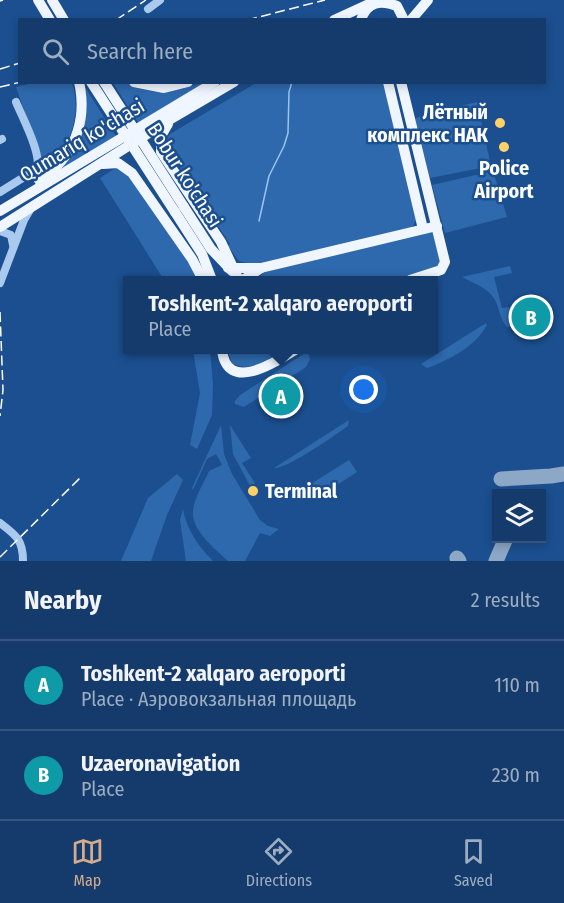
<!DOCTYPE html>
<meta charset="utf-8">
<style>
body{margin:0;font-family:"Fira Sans Condensed",sans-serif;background:#214673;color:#f1f3f6}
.controls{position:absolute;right:18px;bottom:18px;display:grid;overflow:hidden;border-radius:0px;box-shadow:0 3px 9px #0003}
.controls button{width:54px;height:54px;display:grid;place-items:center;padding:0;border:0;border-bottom:2px solid #33557e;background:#143b6b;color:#f1f3f6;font:30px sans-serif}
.you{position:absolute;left:364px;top:390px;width:21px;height:21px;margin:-15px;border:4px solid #fff;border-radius:50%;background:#1a73e8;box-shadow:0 0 0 9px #1a73e833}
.badge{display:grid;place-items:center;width:39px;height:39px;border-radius:50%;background:#d6ab8b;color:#fff;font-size:20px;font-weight:700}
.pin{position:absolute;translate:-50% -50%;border:3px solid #fff;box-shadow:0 2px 6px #0006}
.popup{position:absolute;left:123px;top:276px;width:315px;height:78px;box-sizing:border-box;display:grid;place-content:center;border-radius:0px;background:#143b6b;filter:drop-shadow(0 2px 4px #0005);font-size:20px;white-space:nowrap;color:#9dadc1}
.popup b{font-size:22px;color:#f1f3f6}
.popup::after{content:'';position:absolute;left:50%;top:100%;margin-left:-12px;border:12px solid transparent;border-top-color:#143b6b}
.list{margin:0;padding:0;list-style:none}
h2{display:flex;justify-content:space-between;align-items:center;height:78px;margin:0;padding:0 24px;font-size:26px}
h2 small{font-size:20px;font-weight:400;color:#9dadc1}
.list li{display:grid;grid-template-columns:39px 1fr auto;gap:18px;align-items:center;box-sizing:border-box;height:90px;padding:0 24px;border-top:2px solid #33557e}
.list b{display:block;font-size:22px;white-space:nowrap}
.list p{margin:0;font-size:20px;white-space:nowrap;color:#9dadc1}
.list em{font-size:20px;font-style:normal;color:#9dadc1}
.icon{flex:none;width:33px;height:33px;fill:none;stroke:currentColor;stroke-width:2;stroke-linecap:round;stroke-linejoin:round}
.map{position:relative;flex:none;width:564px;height:561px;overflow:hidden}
.search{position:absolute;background:#143b6b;box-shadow:0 3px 9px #0003;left:18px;right:18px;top:18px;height:66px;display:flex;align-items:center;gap:15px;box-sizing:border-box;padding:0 21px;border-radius:0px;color:#9dadc1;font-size:22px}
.sheet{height:258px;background:#143b6b}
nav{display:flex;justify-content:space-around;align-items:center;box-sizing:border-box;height:84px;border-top:2px solid #33557e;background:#143b6b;font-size:16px;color:#9dadc1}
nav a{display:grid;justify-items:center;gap:3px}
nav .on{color:#d6ab8b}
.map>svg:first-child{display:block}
.green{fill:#2e69ad}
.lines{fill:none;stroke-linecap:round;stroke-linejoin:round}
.stream{stroke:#9cc4f0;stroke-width:1.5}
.taxiway{stroke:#8da7c7;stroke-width:15}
.minor{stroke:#a9c9ee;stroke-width:8}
.major{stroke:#f0f6ff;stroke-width:10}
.rail{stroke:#fff;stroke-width:1.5;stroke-dasharray:10 4.5;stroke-linecap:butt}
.major-bridge{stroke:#f0f6ff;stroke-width:10}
.poi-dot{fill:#ffd166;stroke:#1b4f8f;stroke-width:2}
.labels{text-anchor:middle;stroke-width:5;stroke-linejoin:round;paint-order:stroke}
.poi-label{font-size:20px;font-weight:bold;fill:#fff;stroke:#1b4f8f;text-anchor:end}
.street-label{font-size:20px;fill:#fff;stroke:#1b4f8f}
</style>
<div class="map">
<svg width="564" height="561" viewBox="0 0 564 561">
<rect width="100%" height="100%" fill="#1b4f8f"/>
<g class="green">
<path d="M38,82L72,83C82,114 71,149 44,169L16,87Z"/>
<polygon points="113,83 179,83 181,89 201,83 210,83 139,124"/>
<polygon points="256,83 384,83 416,220 412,228 259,266 239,261 228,246 230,244 168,150 167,138 170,134"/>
<polygon points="83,84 117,138 59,170 74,151"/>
<polygon points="477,102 491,166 430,178 415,119 422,115"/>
<polygon points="117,167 130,176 194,269 199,280 164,280 100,178"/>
<polygon points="493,171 507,217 445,233 432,185"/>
<polygon points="430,231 433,232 440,263 436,267 400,280 259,280 261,275 265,272"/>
<path d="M510,266L512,273L494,277L502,308L509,307L514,325L507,327C499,317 500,310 495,300C489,288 473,283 462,277Z"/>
<path d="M486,323L487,325C475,346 453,358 430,367L427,368L421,364Z"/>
<polygon points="193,350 210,350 213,384 212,415 197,449 190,445 200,393"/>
<path d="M227,350H280C269,363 248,372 232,363Z"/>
<polygon points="305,353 309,355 310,359 306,367 244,407 235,404 235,401 240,395"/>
<path d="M349,420L348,426C335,435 288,469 274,468Z"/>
<path d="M221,425L224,454L232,474L260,520L268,526L279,529L270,536L260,533L245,561H228C215,549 191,530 193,511C194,498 204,483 209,471L222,465L216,454L207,459L193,490L192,488Z"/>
<polygon points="230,425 251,458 242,463 255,483 250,486 233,454"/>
<polygon points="349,460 357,472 317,498 309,485"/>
<polygon points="177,474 183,480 167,515 151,561 121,561 148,498"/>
<path d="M183,509C187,530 198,546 213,561H186L180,520Z"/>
</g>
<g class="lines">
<polyline class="stream" points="259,221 269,176 284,146 288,133 289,92 292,82"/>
<g class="taxiway">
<polyline points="501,479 551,476 564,474"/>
<polyline points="457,558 459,561"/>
<polyline points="496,561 506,538"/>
</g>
<g class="minor">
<polyline points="148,9 160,0"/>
<polyline points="0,140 2,139"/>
<path d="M0,192L37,169C42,154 22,117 16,102"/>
<polyline points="0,231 11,235 13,245"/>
<polyline points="0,283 24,220 30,210"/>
<path d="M0,523C16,535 23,540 23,561"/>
</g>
<g class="major">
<polyline points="38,0 50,20"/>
<polyline points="52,0 64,20"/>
<polyline points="334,20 369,4"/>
<path d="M361,20C367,1 381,0 397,6L404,20"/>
<polyline points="411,20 428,0"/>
<polyline points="134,82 164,88 188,82"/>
<polyline points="388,82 423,229"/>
<polyline points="401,82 445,262 441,270 410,280"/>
<polyline points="168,124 161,136 161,152 221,242 237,276"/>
<polyline points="103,164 118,163 132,173 192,259 203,280"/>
<path d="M39,180C73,159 88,122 79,82"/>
<polyline points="184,207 211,249 232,271"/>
<polyline points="0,211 215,82"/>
<polyline points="175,212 202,254 212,280"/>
<polyline points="0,227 171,119 234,82"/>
<polyline points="228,268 261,268 437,226"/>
<polyline points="243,280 261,268"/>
<path d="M222,350C227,394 276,362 295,350"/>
</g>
<g class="rail">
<polyline points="0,1 3,0"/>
<polyline points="116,20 146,0"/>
<polyline points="247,20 325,0"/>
<polyline points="0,69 20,63"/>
<polyline points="0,87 21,82"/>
<polyline points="0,312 3,390 0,416"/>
<polyline points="0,557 80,478"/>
</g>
<g class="major-bridge">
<polyline points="91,82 175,212"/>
<polyline points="104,82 184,207"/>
</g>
</g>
<g class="poi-dot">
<circle cx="500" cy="123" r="6"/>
<circle cx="504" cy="147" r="6"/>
<circle cx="253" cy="491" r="6"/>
</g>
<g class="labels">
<g class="poi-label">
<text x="488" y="119">Лётный<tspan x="488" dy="23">комплекс НАК</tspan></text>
<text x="504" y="175" text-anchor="middle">Police<tspan x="504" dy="23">Airport</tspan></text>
<text x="265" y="498" text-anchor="start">Terminal</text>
</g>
<g class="street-label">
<text transform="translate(82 140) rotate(-31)" y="7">Qumariq ko'chasi</text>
<text transform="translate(185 175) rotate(57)" y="7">Bobur ko'chasi</text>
</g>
</g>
</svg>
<div class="controls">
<button><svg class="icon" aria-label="layers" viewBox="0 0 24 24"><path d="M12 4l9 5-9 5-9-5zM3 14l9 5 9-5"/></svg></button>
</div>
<div class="you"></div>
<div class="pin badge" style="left:281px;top:396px;background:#0f9aa8">A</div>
<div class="popup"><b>Toshkent-2 xalqaro aeroporti</b>Place</div>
<div class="pin badge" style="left:531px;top:317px;background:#0f9aa8">B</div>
<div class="search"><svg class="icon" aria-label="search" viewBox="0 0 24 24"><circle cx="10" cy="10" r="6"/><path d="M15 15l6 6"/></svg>Search here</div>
</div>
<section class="sheet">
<h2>Nearby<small>2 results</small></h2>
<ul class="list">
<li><span class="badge" style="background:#0f9aa8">A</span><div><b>Toshkent-2 xalqaro aeroporti</b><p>Place · Аэровокзальная площадь</p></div><em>110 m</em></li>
<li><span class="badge" style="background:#0f9aa8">B</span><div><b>Uzaeronavigation</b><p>Place</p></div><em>230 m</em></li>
</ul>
</section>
<nav>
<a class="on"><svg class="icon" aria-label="map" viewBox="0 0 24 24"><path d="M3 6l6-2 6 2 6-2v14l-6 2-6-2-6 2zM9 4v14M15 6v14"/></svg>Map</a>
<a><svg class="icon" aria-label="directions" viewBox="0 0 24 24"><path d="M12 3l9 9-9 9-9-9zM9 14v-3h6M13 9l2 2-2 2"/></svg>Directions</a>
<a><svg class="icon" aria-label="saved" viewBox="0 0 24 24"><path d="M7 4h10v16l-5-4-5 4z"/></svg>Saved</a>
</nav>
